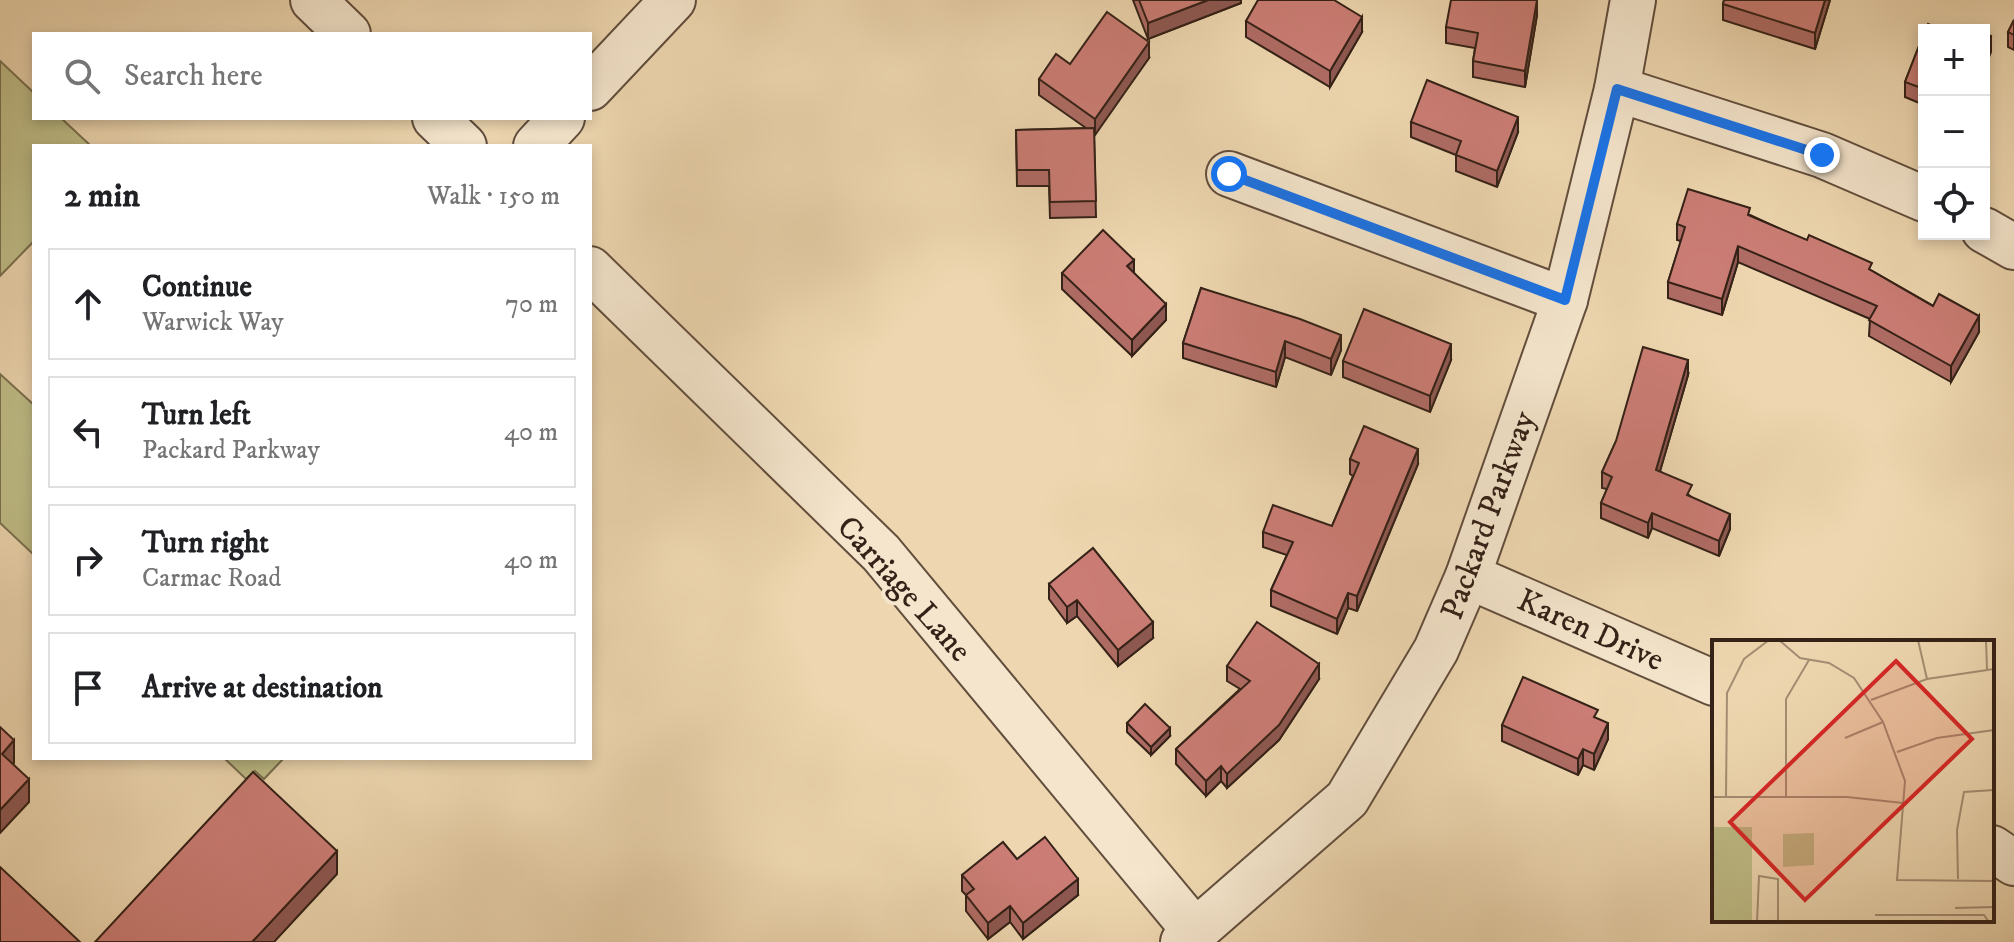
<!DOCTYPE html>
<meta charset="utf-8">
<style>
body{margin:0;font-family:"IM FELL DW Pica",serif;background:#f2f2f2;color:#202124}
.controls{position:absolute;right:24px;top:24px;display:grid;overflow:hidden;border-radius:0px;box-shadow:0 4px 12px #0003}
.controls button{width:72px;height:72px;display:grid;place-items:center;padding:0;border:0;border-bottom:2px solid #e0e0e0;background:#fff;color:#202124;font:40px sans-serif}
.stop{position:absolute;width:24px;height:24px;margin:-18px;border:6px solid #1a73e8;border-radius:50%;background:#fff}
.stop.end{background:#1a73e8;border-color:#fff;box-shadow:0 2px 8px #0008}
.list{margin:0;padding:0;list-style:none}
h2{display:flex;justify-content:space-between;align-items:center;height:104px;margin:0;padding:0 32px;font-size:34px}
h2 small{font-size:26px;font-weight:400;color:#757577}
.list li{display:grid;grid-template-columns:52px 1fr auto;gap:24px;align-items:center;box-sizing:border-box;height:112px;margin:0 16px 16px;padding:0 16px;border:2px solid #e0e0e0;border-radius:0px}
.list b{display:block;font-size:30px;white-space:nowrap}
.list p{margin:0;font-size:26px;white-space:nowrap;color:#757577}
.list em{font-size:26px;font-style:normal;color:#757577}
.icon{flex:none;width:44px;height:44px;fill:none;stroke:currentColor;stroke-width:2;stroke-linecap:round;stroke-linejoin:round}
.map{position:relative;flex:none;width:2014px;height:942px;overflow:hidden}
.search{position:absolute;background:#fff;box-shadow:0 4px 12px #0003;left:32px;top:32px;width:560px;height:88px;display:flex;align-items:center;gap:20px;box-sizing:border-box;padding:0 28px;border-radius:0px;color:#757577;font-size:30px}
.panel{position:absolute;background:#fff;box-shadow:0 4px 12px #0003;left:32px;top:144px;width:560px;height:616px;border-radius:0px}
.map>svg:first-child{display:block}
.green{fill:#bfbd87;stroke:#7a6f4f;stroke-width:2}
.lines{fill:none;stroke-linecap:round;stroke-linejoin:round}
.minor-casing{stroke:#624e3d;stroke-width:48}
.minor{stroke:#f4e5cc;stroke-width:44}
.wall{fill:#af6c65;stroke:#342117;stroke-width:2}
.shaded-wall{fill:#8e5852;stroke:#342117;stroke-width:2}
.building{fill:#cb7d75;stroke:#342117;stroke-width:2}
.route{stroke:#1a73e8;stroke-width:10}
.labels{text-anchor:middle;stroke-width:8;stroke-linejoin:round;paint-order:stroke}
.street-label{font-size:32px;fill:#342117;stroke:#f4e5cc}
.inset-road{fill:none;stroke:#a48e73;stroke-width:2}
.view{fill:#d62828;fill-opacity:0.15;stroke:#d62828;stroke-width:4}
.inset-edge{fill:none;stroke:#342117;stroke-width:4}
</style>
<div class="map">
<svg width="2014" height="942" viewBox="0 0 2014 942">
<rect width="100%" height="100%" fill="#eed7b0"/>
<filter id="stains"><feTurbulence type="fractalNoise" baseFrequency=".0025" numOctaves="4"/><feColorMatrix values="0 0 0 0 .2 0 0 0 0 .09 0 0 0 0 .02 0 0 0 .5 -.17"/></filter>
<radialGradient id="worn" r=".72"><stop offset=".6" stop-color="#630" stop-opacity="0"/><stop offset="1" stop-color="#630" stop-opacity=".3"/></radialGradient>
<g class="green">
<polygon points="0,61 34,93 34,118 61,118 91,146 34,146 34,241 0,276"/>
<polygon points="0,374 34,405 34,555 0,523"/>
<polygon points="224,758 284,758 264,779 255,771 246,779"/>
</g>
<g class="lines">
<defs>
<g id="minor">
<polyline points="313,0 348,34"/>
<polyline points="590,88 673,0"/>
<polyline points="1617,89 1822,155 1924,199"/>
<polyline points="435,118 464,146"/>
<polyline points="536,146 562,118"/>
<polyline points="1229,174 1565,300"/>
<polyline points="1984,230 2014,247"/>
<polyline points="590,269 881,553 1195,931"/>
<polyline points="1468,576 1714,683"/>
<polyline points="1992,848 2014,863"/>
<polyline points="1183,942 1347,799 1436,650 1468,576 1565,300 1617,89 1633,0"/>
</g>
</defs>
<use href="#minor" class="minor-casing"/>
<use href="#minor" class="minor"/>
</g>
<g class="wall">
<polygon points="1133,0 1241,0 1241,3 1148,39"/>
<polygon points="1724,0 1830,0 1815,49 1723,20 1723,4"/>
<polygon points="1537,15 1525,87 1473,77 1473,61 1475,48 1446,43 1446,27"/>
<polygon points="2014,20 2014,50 2008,47 2008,32"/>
<polygon points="1246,21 1362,32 1330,87 1246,37"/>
<polygon points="1924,33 1924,105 1905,97 1905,82"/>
<polygon points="1149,58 1094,134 1096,217 1050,218 1049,186 1017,186 1016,130 1086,128 1039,95 1039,79 1070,64"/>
<polygon points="1411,122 1518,132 1497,187 1456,171 1456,155 1411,137"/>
<polygon points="1750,215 1872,271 1979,332 1951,382 1869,336 1870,319 1738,262 1722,315 1668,298 1668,282 1681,241 1677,240 1677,224"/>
<polygon points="1062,273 1134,273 1166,320 1132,356 1062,289"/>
<polygon points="1201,288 1341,350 1331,375 1285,357 1276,387 1183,358 1183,343"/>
<polygon points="1451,360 1430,412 1343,377 1343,361"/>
<polygon points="1688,375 1660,471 1730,529 1719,556 1652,528 1648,538 1601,518 1601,503 1607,489 1602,488 1602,472 1616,441"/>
<polygon points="1350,459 1418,464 1357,611 1348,608 1337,634 1271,606 1271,590 1287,555 1263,547 1263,532 1332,526 1353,476 1350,474"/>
<polygon points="1049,584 1153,638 1118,666 1077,616 1067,623 1049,599"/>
<polygon points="1227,666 1319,679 1279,740 1227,788 1221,781 1206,796 1176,764 1176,749 1240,689 1227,681"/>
<polygon points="1598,719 1608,739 1594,770 1583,765 1578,775 1502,741 1502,725"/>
<polygon points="1127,723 1170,736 1151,755 1127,732"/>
<polygon points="1017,859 1078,895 1023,939 1010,922 988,939 966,911 966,895 962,891 962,875"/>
</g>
<g class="shaded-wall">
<polygon points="1208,0 1241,0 1241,3 1148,39 1148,23"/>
<polygon points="1537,0 1537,15 1525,87 1525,71"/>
<polygon points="1825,0 1830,0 1815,49 1815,33"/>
<polygon points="1362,17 1362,32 1330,87 1330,71"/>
<polygon points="1991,36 1991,52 1984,69 1984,53"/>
<polygon points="1149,42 1149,58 1095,135 1095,119"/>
<polygon points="1518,117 1518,132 1497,187 1497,171"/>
<polygon points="1738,246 1738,262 1722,315 1722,299"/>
<polygon points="1134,260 1134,276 1127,266"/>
<polygon points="1166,304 1166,320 1132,356 1132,340"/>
<polygon points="1979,316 1979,332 1951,382 1951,366"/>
<polygon points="1341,335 1341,350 1331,375 1331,359"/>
<polygon points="1285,341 1285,357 1276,387 1276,372"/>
<polygon points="1451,344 1451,360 1430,412 1430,396"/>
<polygon points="1688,360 1688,375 1656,485 1656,470"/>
<polygon points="1418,449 1418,464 1357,611 1357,596"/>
<polygon points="1652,513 1652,528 1648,538 1648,523"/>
<polygon points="1730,514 1730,529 1719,556 1719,541"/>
<polygon points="1348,593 1348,608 1337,634 1337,619"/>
<polygon points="1077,600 1077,616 1067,623 1067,607"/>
<polygon points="1153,622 1153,638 1118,666 1118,650"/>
<polygon points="1319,664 1319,679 1279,740 1227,788 1227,774"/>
<polygon points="1608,723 1608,739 1594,770 1594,754"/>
<polygon points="1170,728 1170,736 1151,755 1151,747"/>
<polygon points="14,740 14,763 2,776 2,754"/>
<polygon points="1583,749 1583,765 1578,775 1578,759"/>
<polygon points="1221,766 1221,781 1206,796 1206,781"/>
<polygon points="29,779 29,802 0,833 0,810"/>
<polygon points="337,851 337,874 274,942 252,942"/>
<polygon points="1078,879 1078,895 1023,939 1023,923"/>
<polygon points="1010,906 1010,922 988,939 988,923"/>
</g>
<g class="building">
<polygon points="1139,0 1208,0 1148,23"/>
<polygon points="1258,0 1334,0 1362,17 1330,71 1246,21"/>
<polygon points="1451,0 1537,0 1525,71 1473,61 1478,33 1446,27"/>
<polygon points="1724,0 1825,0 1815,33 1723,4"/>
<polygon points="1107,12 1149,42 1095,119 1039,79 1056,54 1070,64"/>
<polygon points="2014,20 2014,35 2008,32"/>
<polygon points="1928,24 1942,30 1925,30"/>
<polygon points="1966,26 1975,30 1965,30"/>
<polygon points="1924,33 1924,89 1905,82"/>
<polygon points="1984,34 1991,36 1984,53"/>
<polygon points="1427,80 1518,117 1497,171 1456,155 1461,141 1411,122"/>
<polygon points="1094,128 1096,201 1050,202 1049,170 1017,170 1016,130"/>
<polygon points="1688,189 1750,208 1748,215 1807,240 1809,235 1872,263 1869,269 1933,306 1939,294 1979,316 1951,366 1869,320 1877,306 1738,246 1722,299 1668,282 1685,227 1677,224"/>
<polygon points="1103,230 1134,260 1127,266 1166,304 1132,340 1062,273"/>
<polygon points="1201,288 1300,319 1341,335 1331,359 1285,341 1276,372 1183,343"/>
<polygon points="1364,309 1451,344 1430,396 1343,361"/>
<polygon points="1643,347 1688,360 1656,470 1692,485 1687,495 1730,514 1719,541 1652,513 1648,523 1601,503 1612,477 1602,472 1616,441"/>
<polygon points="1364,426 1418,449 1357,596 1348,593 1337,619 1271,590 1293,542 1263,532 1273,505 1332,526 1359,463 1350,459"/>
<polygon points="1093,548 1153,622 1118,650 1077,600 1067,607 1049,584"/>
<polygon points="1257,622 1319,664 1279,725 1227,774 1221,766 1206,781 1176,749 1250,681 1227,666"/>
<polygon points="1523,677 1598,710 1594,717 1608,723 1594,754 1583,749 1578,759 1502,725"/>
<polygon points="1145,704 1170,728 1151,747 1127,723"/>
<polygon points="0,727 14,740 2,754 29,779 0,810"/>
<polygon points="253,772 337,851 252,942 95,942"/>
<polygon points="1045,837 1078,879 1023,923 1010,906 988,923 966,895 974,889 962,875 1003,842 1017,859"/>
<polygon points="0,867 80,942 0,942"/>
</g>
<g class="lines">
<polyline class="route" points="1229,174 1565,300 1617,89 1822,155"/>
</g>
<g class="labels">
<g class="street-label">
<text transform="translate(1487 515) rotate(-70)" y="11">Packard Parkway</text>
<text transform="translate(905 588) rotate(48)" y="11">Carriage Lane</text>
<text transform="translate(1591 629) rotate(24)" y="11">Karen Drive</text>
</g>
</g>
<g transform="translate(1712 640)">
<rect width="282" height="282" fill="#eed7b0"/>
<path d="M0,187H40V282H0ZM102,193V225L71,227V194Z" fill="#bfbd87"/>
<path class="inset-road" d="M67,0L88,18L117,23L142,38L171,82L193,141L185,240L282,241M206,0L215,39M274,0L275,29M159,60L215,39L282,29M133,98L171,82M185,112L225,98L282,90M0,157H135L191,163M14,157L15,53L32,19L57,0M74,157V59L97,20M246,239L245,190L252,152L282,150M243,268L282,267M163,275H272L277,282M45,282L47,236L66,239V282"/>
<path class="view" d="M184,21L260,99L93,260L18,182Z"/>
<rect width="282" height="282" class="inset-edge"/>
</g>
<rect width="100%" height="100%" filter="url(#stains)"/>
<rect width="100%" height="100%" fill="url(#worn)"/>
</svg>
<div class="controls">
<button>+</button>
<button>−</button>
<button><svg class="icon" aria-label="locate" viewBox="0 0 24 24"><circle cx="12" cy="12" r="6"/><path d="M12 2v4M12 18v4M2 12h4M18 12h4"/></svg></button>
</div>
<div class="stop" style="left:1229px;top:174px"></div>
<div class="stop end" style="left:1822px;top:155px"></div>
<div class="search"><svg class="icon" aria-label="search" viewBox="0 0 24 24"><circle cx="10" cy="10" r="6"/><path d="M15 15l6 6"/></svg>Search here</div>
<section class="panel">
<h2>2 min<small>Walk · 150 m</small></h2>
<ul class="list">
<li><svg class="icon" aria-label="ahead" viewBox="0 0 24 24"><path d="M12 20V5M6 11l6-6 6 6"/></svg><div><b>Continue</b><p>Warwick Way</p></div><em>70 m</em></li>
<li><svg class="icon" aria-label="left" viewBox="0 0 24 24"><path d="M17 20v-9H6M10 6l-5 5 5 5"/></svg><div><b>Turn left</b><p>Packard Parkway</p></div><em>40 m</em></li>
<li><svg class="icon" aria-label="right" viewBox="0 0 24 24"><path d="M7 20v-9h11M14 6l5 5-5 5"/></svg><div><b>Turn right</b><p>Carmac Road</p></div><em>40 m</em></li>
<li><svg class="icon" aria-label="arrive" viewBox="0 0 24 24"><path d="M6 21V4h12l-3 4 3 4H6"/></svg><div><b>Arrive at destination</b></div></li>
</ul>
</section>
</div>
